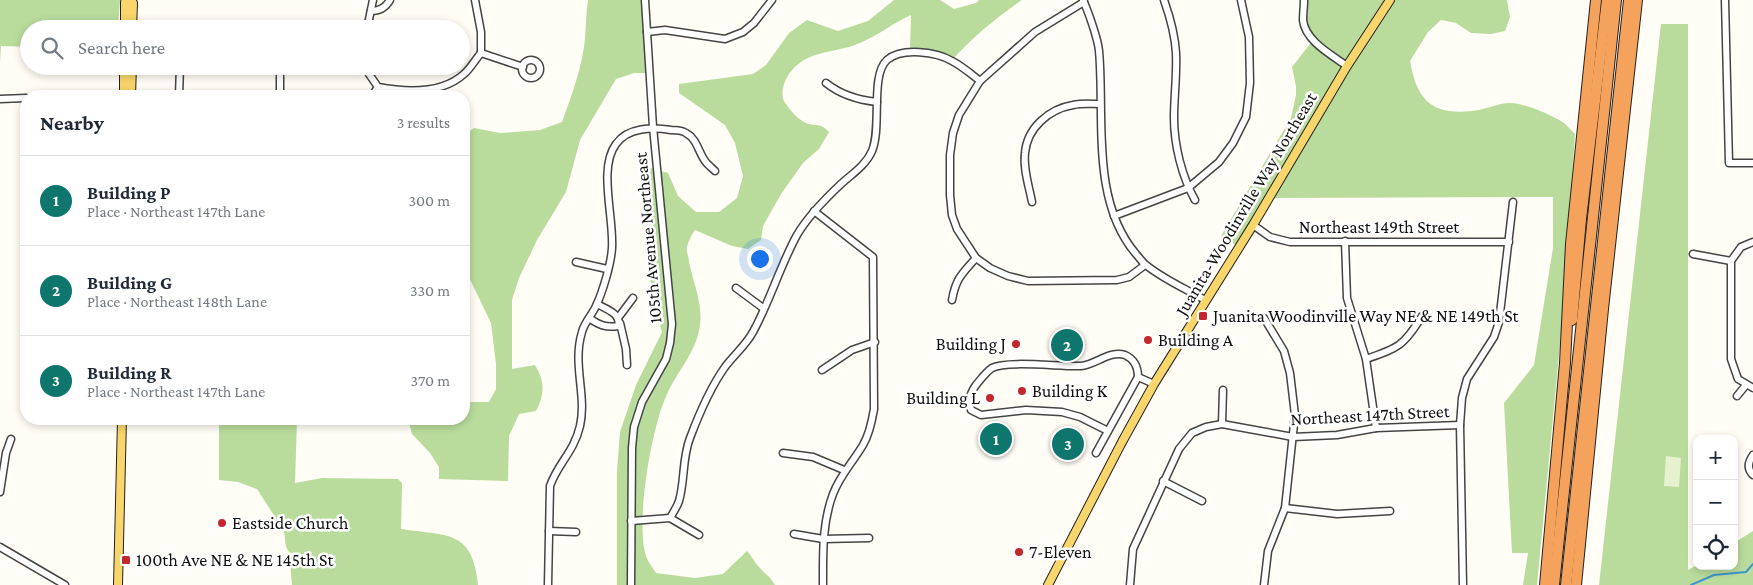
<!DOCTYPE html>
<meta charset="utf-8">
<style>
body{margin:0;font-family:"Crimson Pro",serif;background:#f6f6f7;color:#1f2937}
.controls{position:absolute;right:15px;bottom:15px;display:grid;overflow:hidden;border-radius:10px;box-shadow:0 2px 8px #0003}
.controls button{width:45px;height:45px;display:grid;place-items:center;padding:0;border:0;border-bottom:1px solid #e0e1e3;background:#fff;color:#1f2937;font:25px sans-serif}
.you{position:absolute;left:759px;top:258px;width:18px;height:18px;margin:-12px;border:4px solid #fff;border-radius:50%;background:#1a73e8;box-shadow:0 0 0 8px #1a73e833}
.badge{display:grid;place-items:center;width:32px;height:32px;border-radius:50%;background:#0f766e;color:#fff;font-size:16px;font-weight:700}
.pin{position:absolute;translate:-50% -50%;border:2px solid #fff;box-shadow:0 1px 5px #0006}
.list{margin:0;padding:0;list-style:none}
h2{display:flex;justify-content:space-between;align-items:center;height:65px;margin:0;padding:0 20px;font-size:21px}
h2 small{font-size:16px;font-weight:400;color:#747a83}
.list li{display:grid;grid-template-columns:32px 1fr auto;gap:15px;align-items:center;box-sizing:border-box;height:90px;padding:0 20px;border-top:1px solid #e0e1e3}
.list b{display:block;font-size:19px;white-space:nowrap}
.list p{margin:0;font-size:16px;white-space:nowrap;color:#747a83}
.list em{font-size:16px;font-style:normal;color:#747a83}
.icon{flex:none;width:28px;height:28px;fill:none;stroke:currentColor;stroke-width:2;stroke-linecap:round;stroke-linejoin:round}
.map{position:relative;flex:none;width:1753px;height:585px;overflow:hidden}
.search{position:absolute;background:#fff;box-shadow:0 2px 8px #0003;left:20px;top:20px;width:450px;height:55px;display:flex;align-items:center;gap:12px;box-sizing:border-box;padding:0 18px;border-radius:28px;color:#747a83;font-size:19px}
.panel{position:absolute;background:#fff;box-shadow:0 2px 8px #0003;left:20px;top:90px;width:450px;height:335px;border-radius:20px}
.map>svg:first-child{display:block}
.forest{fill:#b9dc9c}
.pitch{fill:#e6f2cf}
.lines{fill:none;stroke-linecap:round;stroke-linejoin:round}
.stream{stroke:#3f96cf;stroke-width:2}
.minor-casing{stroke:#444;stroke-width:9}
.major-casing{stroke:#222;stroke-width:10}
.highway-casing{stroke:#222;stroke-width:12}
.minor{stroke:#fff;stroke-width:6}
.major{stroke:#f9d66b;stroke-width:8}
.highway{stroke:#f5a25d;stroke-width:10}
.poi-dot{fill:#c4262e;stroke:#fff;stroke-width:2}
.labels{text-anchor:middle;stroke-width:5;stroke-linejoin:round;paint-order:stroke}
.street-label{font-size:18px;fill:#111;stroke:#fff}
.poi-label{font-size:18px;fill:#111;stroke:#fff;text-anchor:start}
</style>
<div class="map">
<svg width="1753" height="585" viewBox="0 0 1753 585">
<rect width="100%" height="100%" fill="#fffdf5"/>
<g class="forest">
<polygon points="0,0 120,0 118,29 29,29 29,47 1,46 0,63"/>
<path d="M588,0H645L649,73H634L616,79L580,140L566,192L537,240L519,278L512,300V369L535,365C545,382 545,394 536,411L519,414L509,436L508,481L439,479V467L430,453L412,434L408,419H464V402H489L496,389V364L491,323L464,267V184L466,172L464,135L474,128L500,133L540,130L562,122C572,95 582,67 585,39C586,26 586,13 588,0Z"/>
<path d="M894,0H940L954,9L976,3L979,0H1022C996,18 973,37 952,60L910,52L911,15C893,23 877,36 860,43C833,55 803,48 786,79C783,85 781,94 784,101C789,109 797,119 806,123C817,127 820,122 829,132L819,149L803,163L781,194L763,226L761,240L748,249L732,246L695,230C692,234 688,242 687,247C686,251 689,258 689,262C693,282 703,304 700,325C697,350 680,368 669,390C652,422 635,521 646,556C648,562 653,568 656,573L695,578L723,574L747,551C752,556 754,562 759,567C765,574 770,576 775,585H617V471L620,432L636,385L662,332L651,293L649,205L643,166L668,173L678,196L696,212H719L737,198L743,176L735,143L725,125L679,93V84L753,74L766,65L789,33L807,20L838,31L868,21Z"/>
<path d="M1304,0H1507L1510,17L1505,31L1491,34L1471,33L1456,23L1441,20L1428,32L1410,61C1417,100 1431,115 1472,111C1485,110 1498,103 1510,103C1524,103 1549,114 1561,121C1566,124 1571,130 1575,134L1562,323L1537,585H1523L1528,553H1512L1504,403L1534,365L1553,248V197L1269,198L1253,225L1236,245L1221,236L1291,118L1296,95V86L1292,67L1313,40L1303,22Z"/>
<polygon points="1661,24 1688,24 1688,570 1697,565 1734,566 1734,543 1753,531 1753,585 1599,585"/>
<path d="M219,419H297L295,483L322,478L398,479L402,483L401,529C446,536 473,529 478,585H292L289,552L286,547L284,531L257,489L238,482L219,480Z"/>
</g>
<polygon class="pitch" points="1666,456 1681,458 1679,487 1664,486"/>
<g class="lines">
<polyline class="stream" points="1691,585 1714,575 1746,572 1753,564"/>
<defs>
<g id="minor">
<polyline points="475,0 481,32 481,53"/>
<path d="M1083,0C1088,11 1098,39 1099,51C1105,116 1090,200 1136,254C1139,257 1142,262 1146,265C1163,279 1186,289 1205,300"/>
<path d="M1164,0C1170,17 1175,35 1176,53C1177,75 1174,97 1174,118C1174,145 1182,177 1195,200"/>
<path d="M1304,0C1304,7 1303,14 1303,20C1305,41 1332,55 1347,66"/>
<polyline points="1725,0 1729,163 1753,163"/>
<polyline points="1084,2 1035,32 980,81 959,115 953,133 950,155 950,195 952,215 957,229 976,258 990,268 1008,276 1028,281 1117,280 1129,277 1145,265"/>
<path d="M371,11C379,11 386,7 390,0"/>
<polyline points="367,29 373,0"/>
<polyline points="647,32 665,30 725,39 743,32 754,23 772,0"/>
<polyline points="481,53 523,67"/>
<circle cx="531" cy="69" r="9"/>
<path d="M366,66L369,74L378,87C405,92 442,94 464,74C470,69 475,60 481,53"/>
<path d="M826,83C841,95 858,100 877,102"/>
<polyline points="179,96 180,66"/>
<polyline points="280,96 280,66"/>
<polyline points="372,96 378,87"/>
<polyline points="0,99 26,98"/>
<path d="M1032,202C1029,186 1023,169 1025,153C1027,128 1049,109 1073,105C1082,103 1091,104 1100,104"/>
<path d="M814,211L873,257L874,409C872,421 869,435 863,445C853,462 840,475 833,494C822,523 823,554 823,585"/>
<polyline points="1114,216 1188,188 1219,162 1233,143 1246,117 1250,83 1249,37 1241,0"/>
<polyline points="1253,225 1270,237 1290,242 1509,242"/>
<polyline points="1345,241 1347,298 1366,359 1376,428"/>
<polyline points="1753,242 1741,247 1731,261 1731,359 1738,379 1753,388"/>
<polyline points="1693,254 1731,261"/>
<polyline points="576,262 607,269"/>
<polyline points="736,288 763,308"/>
<path d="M952,300C956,278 962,274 976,258"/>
<path d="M589,318C599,325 606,328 618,326C622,314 606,309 597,304"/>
<polyline points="618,318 633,298"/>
<polyline points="1264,318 1284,351 1290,373 1295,415 1285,508 1268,551 1264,585"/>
<polyline points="620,323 626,349 627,365"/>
<path d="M1366,359C1398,348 1404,346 1422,316"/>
<polyline points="822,370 852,350 875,342"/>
<polyline points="1138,377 1154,384"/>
<polyline points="1737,396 1746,385"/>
<polyline points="1222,424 1223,390"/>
<polyline points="783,453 813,457 844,470"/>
<path d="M1096,453L1138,377C1138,367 1134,359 1125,355C1110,350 1095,365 1081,366C1061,367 1007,360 992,368C986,372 981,379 976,385C970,393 968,401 971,410L981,415L1026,410L1062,412L1080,417L1108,431"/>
<path d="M1753,455C1748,462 1747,469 1753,475"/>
<polyline points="1163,481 1202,501"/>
<polyline points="0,492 6,453 11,439"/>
<polyline points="1285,508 1337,514 1390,511"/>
<path d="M670,518C673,513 677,507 679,501C685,481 682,458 690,438C699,414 710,388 725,367C734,355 746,345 753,332C770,301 780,266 797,235C808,216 825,199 841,184C852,174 866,165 872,151C882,128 870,75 887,60C902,47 937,52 952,61C962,66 971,74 980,81"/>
<polyline points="631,521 670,518 699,535"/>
<polyline points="549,531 576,532"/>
<polyline points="794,534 823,539 869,538"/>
<polyline points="0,547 65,585"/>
<path d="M548,585L550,486C558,463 574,452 580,426C587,395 572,364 582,332C584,323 592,315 596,306C603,291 611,264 612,248C614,217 598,168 616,144C628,127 653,127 671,130C676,130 682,130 686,133C697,139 698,151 705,161C707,164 712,168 715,171"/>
<polyline points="631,585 632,448 634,427 642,402 666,359 670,343 672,324 653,127 645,0"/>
<polyline points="1130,585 1133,549 1179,449 1192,433 1206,427 1222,424 1293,437 1337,435 1376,428 1460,425"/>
<polyline points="1463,585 1460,425 1462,398 1467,379 1494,337 1499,322 1513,202"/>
</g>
<g id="major">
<polyline points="131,0 133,3 132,29"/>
<polyline points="125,29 125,2 126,0"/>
<polyline points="124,96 124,66"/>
<polyline points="131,96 132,66"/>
<polyline points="118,585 122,419"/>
<polyline points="1048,585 1122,442 1154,384 1253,225 1347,66 1390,0"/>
</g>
<g id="highway">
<polyline points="1572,320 1581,219 1607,0"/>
<polyline points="1545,585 1565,363 1571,244 1596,0"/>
<polyline points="1554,585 1616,0"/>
<polyline points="1566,585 1629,0"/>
<polyline points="1576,585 1603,309 1637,0"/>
</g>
</defs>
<use href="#minor" class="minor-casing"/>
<use href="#major" class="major-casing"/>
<use href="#highway" class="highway-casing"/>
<use href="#minor" class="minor"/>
<use href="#major" class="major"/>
<use href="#highway" class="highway"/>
</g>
<g class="poi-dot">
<rect x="1198" y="311" width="10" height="10" rx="2.5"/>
<circle cx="1148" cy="340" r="5"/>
<circle cx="1016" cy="344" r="5"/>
<circle cx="1022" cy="391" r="5"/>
<circle cx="990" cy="398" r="5"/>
<circle cx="222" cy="523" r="5"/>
<circle cx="1019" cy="552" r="5"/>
<rect x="121" y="555" width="10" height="10" rx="2.5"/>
</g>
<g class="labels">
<g class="street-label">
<text transform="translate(1246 204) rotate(-59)" y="6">Juanita-Woodinville Way Northeast</text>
<text x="1379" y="233">Northeast 149th Street</text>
<text transform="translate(648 238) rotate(-95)" y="6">105th Avenue Northeast</text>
<text transform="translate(1370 415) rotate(-3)" y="6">Northeast 147th Street</text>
</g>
<g class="poi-label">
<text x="1213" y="322">Juanita Woodinville Way NE &amp; NE 149th St</text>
<text x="1158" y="346">Building A</text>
<text x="1006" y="350" text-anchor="end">Building J</text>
<text x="1032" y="397">Building K</text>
<text x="980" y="404" text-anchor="end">Building L</text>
<text x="232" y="529">Eastside Church</text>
<text x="1029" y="558">7-Eleven</text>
<text x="136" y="566">100th Ave NE &amp; NE 145th St</text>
</g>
</g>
</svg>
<div class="controls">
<button>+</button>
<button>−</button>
<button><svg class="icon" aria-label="locate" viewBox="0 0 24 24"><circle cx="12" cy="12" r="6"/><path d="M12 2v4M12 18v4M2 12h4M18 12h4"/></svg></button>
</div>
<div class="you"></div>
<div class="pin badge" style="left:996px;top:439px">1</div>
<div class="pin badge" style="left:1067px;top:345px">2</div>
<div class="pin badge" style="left:1068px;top:444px">3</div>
<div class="search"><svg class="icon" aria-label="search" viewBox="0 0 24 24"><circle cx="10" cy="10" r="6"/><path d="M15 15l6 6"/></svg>Search here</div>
<section class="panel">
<h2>Nearby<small>3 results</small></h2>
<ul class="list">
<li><span class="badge">1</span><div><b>Building P</b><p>Place · Northeast 147th Lane</p></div><em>300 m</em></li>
<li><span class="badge">2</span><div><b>Building G</b><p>Place · Northeast 148th Lane</p></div><em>330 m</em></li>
<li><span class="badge">3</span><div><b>Building R</b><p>Place · Northeast 147th Lane</p></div><em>370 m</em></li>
</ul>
</section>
</div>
